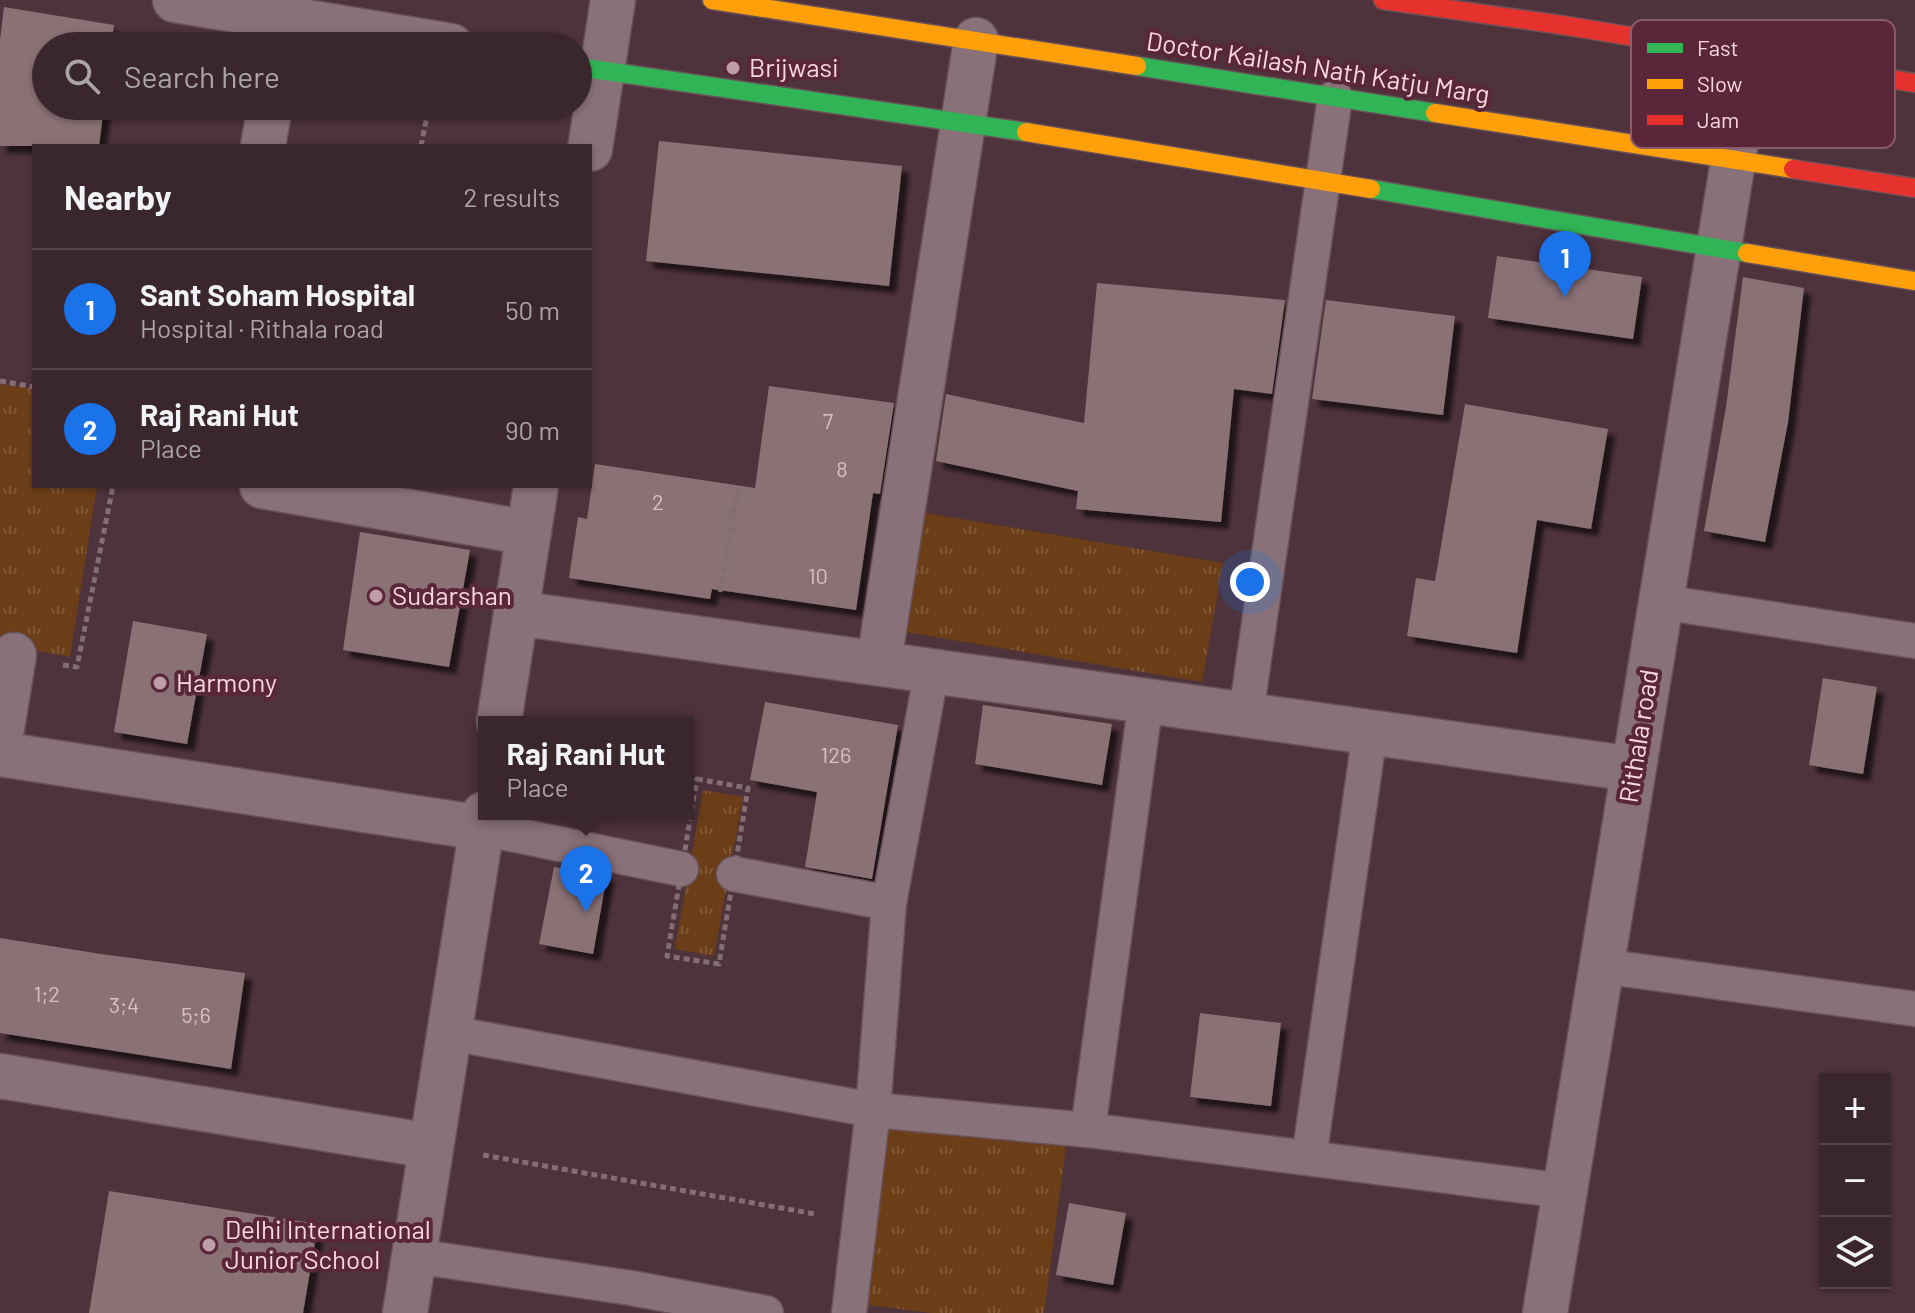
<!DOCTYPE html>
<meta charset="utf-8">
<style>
body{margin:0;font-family:Barlow,sans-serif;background:#412e35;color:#f1f3f6}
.controls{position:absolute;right:24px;bottom:24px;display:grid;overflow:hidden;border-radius:0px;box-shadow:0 2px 6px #0004}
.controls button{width:72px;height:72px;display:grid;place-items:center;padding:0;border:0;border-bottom:2px solid #544349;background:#3a262d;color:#f1f3f6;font:40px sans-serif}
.you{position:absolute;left:1250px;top:582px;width:28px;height:28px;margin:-20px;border:6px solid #fff;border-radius:50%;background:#1a73e8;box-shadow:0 0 0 12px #1a73e833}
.badge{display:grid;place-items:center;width:52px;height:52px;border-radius:50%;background:#1a73e8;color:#fff;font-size:26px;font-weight:700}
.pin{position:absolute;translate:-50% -66px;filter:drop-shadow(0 2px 4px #0008)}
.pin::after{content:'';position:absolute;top:42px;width:28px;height:24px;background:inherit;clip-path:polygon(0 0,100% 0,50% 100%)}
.popup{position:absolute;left:478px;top:716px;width:216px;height:104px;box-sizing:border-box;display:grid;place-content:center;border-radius:0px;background:#3a262d;filter:drop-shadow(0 2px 6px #0005);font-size:26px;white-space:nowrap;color:#aba5aa}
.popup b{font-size:30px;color:#f1f3f6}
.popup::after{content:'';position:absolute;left:50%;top:100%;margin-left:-16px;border:16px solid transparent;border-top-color:#3a262d}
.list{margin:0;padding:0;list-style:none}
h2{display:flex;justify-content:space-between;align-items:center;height:104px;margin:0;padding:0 32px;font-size:34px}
h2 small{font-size:26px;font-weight:400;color:#aba5aa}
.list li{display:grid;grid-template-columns:52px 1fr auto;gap:24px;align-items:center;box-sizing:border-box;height:120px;padding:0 32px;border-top:2px solid #544349}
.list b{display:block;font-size:30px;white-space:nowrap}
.list p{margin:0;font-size:26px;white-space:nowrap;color:#aba5aa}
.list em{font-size:26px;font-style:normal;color:#aba5aa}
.icon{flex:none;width:44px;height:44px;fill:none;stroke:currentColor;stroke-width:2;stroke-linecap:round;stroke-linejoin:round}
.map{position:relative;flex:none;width:1915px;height:1313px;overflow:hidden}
.search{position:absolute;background:#3a262d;box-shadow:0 2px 6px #0004;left:32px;top:32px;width:560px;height:88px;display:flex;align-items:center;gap:20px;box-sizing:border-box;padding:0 28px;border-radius:44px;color:#aba5aa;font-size:30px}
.panel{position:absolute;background:#3a262d;box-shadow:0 2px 6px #0004;left:32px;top:144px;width:560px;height:344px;border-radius:0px}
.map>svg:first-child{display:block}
.grass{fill:url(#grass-tufts)}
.building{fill:#8a7176;filter:url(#shadow)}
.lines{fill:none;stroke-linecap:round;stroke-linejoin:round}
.lane-casing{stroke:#6a5159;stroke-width:37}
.street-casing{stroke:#6a5159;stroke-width:47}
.fast-casing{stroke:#6a5159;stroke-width:21}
.slow-casing{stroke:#6a5159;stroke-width:21}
.jam-casing{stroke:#6a5159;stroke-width:21}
.path{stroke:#836e74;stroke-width:5;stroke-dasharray:6 4;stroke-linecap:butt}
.lane{stroke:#887178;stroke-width:34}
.street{stroke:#887178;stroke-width:44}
.fast{stroke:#30b455;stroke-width:18}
.slow{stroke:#ff9f0a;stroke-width:18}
.jam{stroke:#e5322d;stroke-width:18}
.poi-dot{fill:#be9ea7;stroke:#5a2639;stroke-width:3}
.labels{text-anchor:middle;stroke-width:8;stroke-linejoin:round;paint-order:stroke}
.number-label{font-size:22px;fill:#debec6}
.poi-label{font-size:26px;fill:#fad8e1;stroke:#5a2639;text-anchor:start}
.street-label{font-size:26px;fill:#fad8e1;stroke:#5a2639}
.key{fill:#5a2639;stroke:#8a5b6b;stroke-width:2}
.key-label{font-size:22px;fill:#fad8e1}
</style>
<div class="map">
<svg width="1915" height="1313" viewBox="0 0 1915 1313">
<defs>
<pattern id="grass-tufts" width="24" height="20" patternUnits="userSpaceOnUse" patternTransform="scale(2)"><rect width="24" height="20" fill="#6b3e17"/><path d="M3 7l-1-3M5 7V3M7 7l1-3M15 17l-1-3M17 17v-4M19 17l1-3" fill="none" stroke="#815938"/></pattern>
<filter id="shadow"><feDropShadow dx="7" dy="7" stdDeviation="2" flood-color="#0009"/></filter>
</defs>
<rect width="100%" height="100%" fill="#4e323c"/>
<g class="grass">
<polygon points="0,384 34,389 34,486 97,486 70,657 0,644"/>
<polygon points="926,513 1223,563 1202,682 905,632"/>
<polygon points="703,790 743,797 714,956 675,949"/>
<polygon points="884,1116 1067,1139 1044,1313 931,1313 860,1304"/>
</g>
<g class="building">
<polygon points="4,7 114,25 111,46 46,46 46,106 104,106 99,146 0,146 0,40"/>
<polygon points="659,141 902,166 889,286 646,261"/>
<polygon points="1497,256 1642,277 1633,339 1488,318"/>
<polygon points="1743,277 1804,288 1788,422 1765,542 1704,531 1726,407"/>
<polygon points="1097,283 1285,300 1272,394 1234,389 1221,522 1076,509 1078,491 936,461 946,394 1084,423"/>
<polygon points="1326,300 1455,316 1443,415 1312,399"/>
<polygon points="769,386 894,403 880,494 873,493 856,610 712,589 710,599 569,578 578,517 587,519 595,464 755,488"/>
<polygon points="1465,404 1608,429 1591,529 1537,520 1517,653 1407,636 1416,578 1435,581"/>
<polygon points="360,532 470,550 449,667 343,650"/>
<polygon points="133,621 207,634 187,744 114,732"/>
<polygon points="1823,678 1877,687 1863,774 1809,765"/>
<polygon points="765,702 898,725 872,879 805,867 817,792 750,780"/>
<polygon points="983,705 1112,724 1102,785 975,764"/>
<polygon points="554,867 607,875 593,954 539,944"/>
<polygon points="0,938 101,954 245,973 231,1069 0,1033"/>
<polygon points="1200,1013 1281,1023 1271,1106 1190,1097"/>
<polygon points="109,1191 318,1224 303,1313 89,1313"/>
<polygon points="1069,1203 1126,1213 1113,1285 1056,1275"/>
</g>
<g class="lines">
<defs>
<g id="lane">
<polyline points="1661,602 1915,641"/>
<polyline points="1146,700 1088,1130 1565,1191"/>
<polyline points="1246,714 1335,97"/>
<polyline points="482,828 681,869"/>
<polyline points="734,874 889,903"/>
<polyline points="1601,966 1915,1009"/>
<polyline points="450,1033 873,1110 889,903 932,670"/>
<polyline points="1309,1158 1370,732"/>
<polyline points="414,1256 631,1288 766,1313"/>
<polyline points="849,1313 873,1110 1088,1130"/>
</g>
<g id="street">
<polyline points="175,0 451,46"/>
<polyline points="263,146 270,106"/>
<polyline points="590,149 613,0"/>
<polyline points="262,486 529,533"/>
<polyline points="516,613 1633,769"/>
<polyline points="879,662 976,40"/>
<polyline points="499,722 536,486"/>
<polyline points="0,740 14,655"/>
<polyline points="0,754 482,828"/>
<polyline points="0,1076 431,1146"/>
<polyline points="405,1313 484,814"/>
<polyline points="1545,1313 1750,57"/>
</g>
<g id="fast">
<polyline points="1137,66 1435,113"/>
<polyline points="578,67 1026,132"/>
<polyline points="1371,189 1747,253"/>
</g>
<g id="slow">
<polyline points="712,0 1137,66"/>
<polyline points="1435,113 1793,169"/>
<polyline points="1026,132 1371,189"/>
<polyline points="1747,253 1915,281"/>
</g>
<g id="jam">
<polyline points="1383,0 1562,25 1915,83"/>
<polyline points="1793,169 1915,188"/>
</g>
</defs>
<use href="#lane" class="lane-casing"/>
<use href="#street" class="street-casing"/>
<use href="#fast" class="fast-casing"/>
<use href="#slow" class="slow-casing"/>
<use href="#jam" class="jam-casing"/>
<g class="path">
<polyline points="421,146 429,106"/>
<polyline points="0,381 34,387"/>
<polyline points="720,592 738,488"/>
<polyline points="63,665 77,667 113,486"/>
<polygon points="697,779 748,788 719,964 667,956"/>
<polyline points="483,1155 815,1214"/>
</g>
<use href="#lane" class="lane"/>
<use href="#street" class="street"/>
<use href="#fast" class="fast"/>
<use href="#slow" class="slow"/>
<use href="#jam" class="jam"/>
</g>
<g class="poi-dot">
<circle cx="733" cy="68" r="8"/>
<circle cx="376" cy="596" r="8"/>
<circle cx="160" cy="683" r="8"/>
<circle cx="209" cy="1245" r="8"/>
</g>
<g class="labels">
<g class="number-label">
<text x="828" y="429">7</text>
<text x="842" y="477">8</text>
<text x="658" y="510">2</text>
<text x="818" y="584">10</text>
<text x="836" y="763">126</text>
<text x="47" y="1002">1;2</text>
<text x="124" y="1013">3;4</text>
<text x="196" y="1023">5;6</text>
</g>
<g class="poi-label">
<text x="749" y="77">Brijwasi</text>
<text x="392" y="605">Sudarshan</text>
<text x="176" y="692">Harmony</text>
<text x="225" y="1239">Delhi International<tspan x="225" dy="30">Junior School</tspan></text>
</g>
<g class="street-label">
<text transform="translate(1318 68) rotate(9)" y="9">Doctor Kailash Nath Katju Marg</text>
<text transform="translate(1639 736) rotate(-81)" y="9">Rithala road</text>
</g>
</g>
<rect x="1631" y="20" width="264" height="128" rx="12" class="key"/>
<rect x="1647" y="43" width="36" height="10" fill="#30b455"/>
<rect x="1647" y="79" width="36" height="10" fill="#ff9f0a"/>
<rect x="1647" y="115" width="36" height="10" fill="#e5322d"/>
<g class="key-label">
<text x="1697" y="56">Fast</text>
<text x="1697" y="92">Slow</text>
<text x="1697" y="128">Jam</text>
</g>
</svg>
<div class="controls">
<button>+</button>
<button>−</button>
<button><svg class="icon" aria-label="layers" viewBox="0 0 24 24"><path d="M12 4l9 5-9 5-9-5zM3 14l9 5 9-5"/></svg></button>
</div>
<div class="you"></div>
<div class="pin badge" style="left:1565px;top:297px">1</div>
<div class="pin badge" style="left:586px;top:912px">2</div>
<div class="popup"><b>Raj Rani Hut</b>Place</div>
<div class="search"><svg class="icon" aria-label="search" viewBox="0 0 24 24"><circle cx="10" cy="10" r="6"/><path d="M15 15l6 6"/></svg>Search here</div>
<section class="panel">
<h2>Nearby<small>2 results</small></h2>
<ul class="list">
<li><span class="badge">1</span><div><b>Sant Soham Hospital</b><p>Hospital · Rithala road</p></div><em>50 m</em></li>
<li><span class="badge">2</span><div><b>Raj Rani Hut</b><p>Place</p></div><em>90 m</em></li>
</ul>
</section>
</div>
